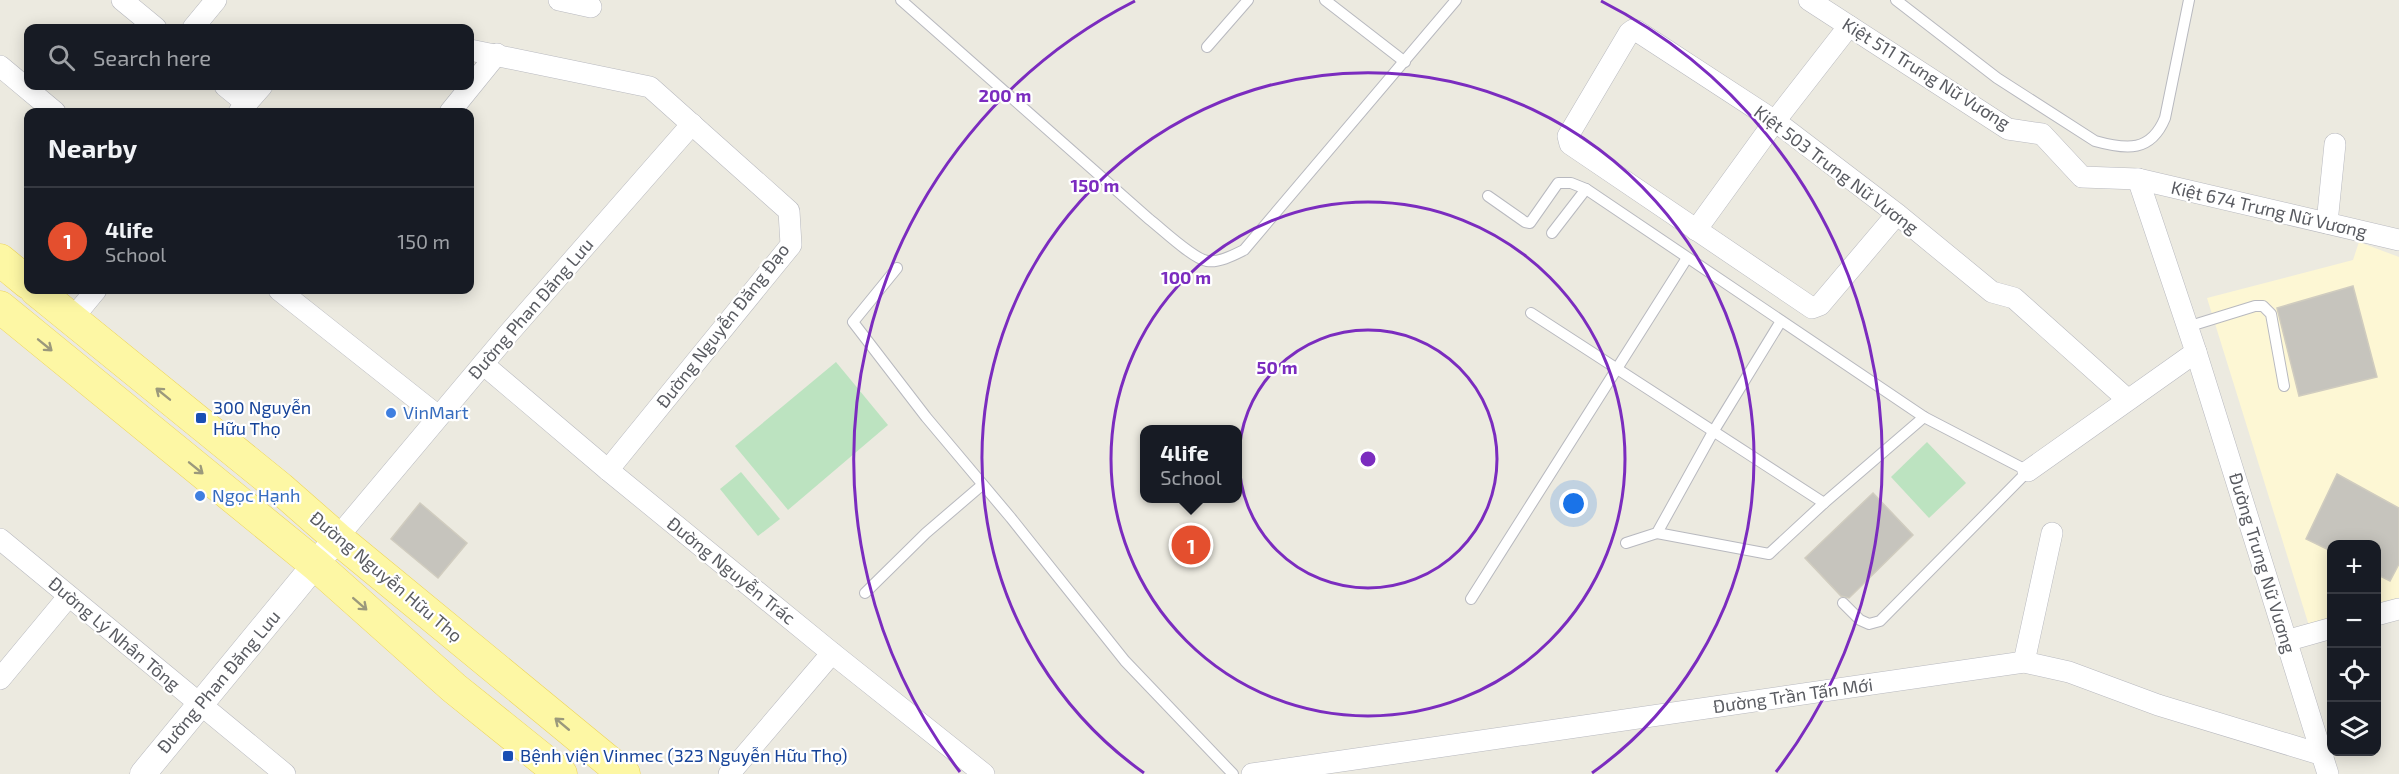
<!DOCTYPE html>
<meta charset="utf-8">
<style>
body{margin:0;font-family:"Exo 2",sans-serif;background:#20242c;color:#f1f3f6}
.controls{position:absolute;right:18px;bottom:18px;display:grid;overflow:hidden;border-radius:12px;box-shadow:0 3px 15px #0003}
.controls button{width:54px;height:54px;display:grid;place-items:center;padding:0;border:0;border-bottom:2px solid #363941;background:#171b24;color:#f1f3f6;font:30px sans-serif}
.you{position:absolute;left:1574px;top:504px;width:21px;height:21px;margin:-15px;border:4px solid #fff;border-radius:50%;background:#1a73e8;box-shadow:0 0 0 9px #1a73e833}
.badge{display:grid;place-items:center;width:39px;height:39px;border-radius:50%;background:#e44f2e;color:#fff;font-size:20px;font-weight:700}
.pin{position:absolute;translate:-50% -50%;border:3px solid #fff;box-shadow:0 2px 6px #0006}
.popup{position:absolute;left:1140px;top:425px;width:102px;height:78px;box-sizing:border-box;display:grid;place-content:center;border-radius:12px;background:#171b24;filter:drop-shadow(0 2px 4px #0005);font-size:20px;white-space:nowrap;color:#9ea1a6}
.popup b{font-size:22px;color:#f1f3f6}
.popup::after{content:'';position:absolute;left:50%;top:100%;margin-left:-12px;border:12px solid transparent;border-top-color:#171b24}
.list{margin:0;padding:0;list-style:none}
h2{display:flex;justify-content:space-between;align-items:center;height:78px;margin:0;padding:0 24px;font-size:26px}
h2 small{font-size:20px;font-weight:400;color:#9ea1a6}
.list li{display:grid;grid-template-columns:39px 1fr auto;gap:18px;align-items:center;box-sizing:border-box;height:108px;padding:0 24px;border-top:2px solid #363941}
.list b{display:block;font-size:22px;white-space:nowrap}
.list p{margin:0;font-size:20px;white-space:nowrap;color:#9ea1a6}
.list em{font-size:20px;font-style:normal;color:#9ea1a6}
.icon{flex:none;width:33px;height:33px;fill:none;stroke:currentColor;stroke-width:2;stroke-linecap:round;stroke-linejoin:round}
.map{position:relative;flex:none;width:2399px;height:774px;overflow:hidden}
.search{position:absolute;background:#171b24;box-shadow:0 3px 15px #0003;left:24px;top:24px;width:450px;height:66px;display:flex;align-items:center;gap:15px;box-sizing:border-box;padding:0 21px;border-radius:12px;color:#9ea1a6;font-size:22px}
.panel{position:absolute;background:#171b24;box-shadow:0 3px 15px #0003;left:24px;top:108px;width:450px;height:186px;border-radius:12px}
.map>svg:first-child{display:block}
.commercial{fill:#fdf7d4}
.green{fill:#bce3c0}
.building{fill:#c6c4bd;stroke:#d0ccbf;stroke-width:1.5}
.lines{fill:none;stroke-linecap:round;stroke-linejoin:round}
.service-casing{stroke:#b8b9bf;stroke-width:12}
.minor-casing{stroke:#b8b9bf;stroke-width:22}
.tertiary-casing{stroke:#b8b9bf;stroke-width:27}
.primary-casing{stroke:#edd357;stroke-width:33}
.service{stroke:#fff;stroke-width:10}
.minor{stroke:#fff;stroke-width:21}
.tertiary{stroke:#fff;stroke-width:26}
.primary{stroke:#fdf7a4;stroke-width:32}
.oneway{stroke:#9b997c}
.ring{fill:none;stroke:#7b2cbf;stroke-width:3}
.shop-dot{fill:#3f7fe0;stroke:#fff;stroke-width:2}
.transit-dot{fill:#1a4fb4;stroke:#fff;stroke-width:2}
.labels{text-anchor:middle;stroke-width:4.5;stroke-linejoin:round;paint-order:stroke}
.street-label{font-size:18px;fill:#595b61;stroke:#fff}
.transit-label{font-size:18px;fill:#164399;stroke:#fff;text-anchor:start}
.shop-label{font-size:18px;fill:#366cbe;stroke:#fff;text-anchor:start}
.centre{fill:#7b2cbf;stroke:#fff;stroke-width:3}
.ring-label{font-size:18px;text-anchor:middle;font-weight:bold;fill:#7b2cbf;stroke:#fff;stroke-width:4.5;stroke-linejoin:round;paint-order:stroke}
</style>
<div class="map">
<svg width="2399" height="774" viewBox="0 0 2399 774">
<rect width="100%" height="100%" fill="#eceae0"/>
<polygon class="commercial" points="2359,242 2399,257 2399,603 2377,610 2376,544 2332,544 2331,623 2310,629 2207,298 2353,260"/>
<g class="green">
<polygon points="836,362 888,425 788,510 735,446"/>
<polygon points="1927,442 1966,483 1929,518 1891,477"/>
<polygon points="741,472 780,519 758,536 720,489"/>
</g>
<g class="building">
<polygon points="2353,286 2377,377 2299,396 2277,308"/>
<polygon points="2337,474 2399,508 2399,564 2390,581 2376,574 2376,544 2331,544 2331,551 2306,539"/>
<polygon points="1873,493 1913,535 1849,598 1841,596 1805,558"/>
<polygon points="420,503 467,543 438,578 391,539"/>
</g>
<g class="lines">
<defs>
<g id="service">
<path d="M901,0L1149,219C1162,229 1192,258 1207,261C1219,263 1234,255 1244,250L1456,0"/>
<polyline points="1325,0 1405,62"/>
<path d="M1896,0L1997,78L2095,141C2127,150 2151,152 2165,118L2189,0"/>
<polyline points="1207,47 1248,0"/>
<polyline points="1488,196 1525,222 1530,223 1558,183 1571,183 1586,189 1924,417 2028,471 1880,621 1869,624 1860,620 1843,603"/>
<polyline points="1552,233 1586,189"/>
<polyline points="897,268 853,322 926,417 1011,518 1125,661 1233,774"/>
<polyline points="1531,313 1824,503"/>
<polyline points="2187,327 2255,306 2263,306 2271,314 2284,386"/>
<polyline points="1657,533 1769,554 1824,503 1924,417"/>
<polyline points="1626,543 1657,533 1713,432 1781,321"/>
<polyline points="865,593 926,533 982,485"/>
<polyline points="1471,599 1687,258"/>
</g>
<g id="minor">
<polyline points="122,0 156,28"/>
<polyline points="559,0 591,7"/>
<polyline points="1809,0 2008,129 2042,134 2082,177 2138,179 2399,240"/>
<polyline points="193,28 216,0"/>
<polyline points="470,50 650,87 789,211 791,245 608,470"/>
<polyline points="0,66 55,112"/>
<polyline points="225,86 246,103"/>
<polyline points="239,112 262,86"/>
<polyline points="450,112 497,54"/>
<polyline points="2138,179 2196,352 2328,774"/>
<polyline points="1897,214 1820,305 1812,308 1570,144 1568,136 1629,33 1633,30 1637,31 1775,121 1897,214 1992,292 2014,298 2127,399"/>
<polyline points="2327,223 2335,144"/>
<polyline points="1696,230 1775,121 1849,26"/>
<polyline points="279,290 438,416"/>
<polyline points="72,319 96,290"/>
<polyline points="483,364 608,470 832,653 984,774"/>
<polyline points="2028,471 2196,352"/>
<polyline points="337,538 509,333 692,124"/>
<polyline points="0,539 285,774"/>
<polyline points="2376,615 2399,609"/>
<polyline points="2286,641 2332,628"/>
<polyline points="2024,662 2052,533"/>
<polyline points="0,679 68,597"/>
<polyline points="729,774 832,653"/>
<polyline points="1252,774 2024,662 2069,672 2158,705 2323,755"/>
</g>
<polyline id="tertiary" points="143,774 337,538"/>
<g id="primary">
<polyline points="0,260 28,283"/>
<polyline points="36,290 280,488 337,538 624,774"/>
<polyline points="0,307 316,565 454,688 561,774"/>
</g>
</defs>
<use href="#service" class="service-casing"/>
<use href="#minor" class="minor-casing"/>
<use href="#tertiary" class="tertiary-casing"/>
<use href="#primary" class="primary-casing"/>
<use href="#service" class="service"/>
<use href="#minor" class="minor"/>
<use href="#tertiary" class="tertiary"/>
<use href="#primary" class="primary"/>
</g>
<defs><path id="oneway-shaft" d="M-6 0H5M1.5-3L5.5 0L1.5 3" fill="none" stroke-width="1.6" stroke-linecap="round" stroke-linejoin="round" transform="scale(1.5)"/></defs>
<g class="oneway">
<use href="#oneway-shaft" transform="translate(45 345) rotate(39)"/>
<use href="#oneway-shaft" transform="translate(163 394) rotate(-141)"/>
<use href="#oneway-shaft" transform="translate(196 468) rotate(39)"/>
<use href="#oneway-shaft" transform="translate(360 604) rotate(41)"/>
<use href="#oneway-shaft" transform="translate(562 724) rotate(-140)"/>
</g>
<g class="ring">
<circle cx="1368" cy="459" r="129"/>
<circle cx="1368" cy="459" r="257"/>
<path d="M1144 773A386 386 0 1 1 1592 773"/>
<path d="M960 772A514 514 0 0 1 1135 1M1601 1A514 514 0 0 1 1776 772"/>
</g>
<g class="shop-dot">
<circle cx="391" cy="413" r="6"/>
<circle cx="200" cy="496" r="6"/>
</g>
<g class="transit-dot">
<rect x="195" y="412" width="12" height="12" rx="3"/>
<rect x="502" y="750" width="12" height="12" rx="3"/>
</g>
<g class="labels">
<g class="street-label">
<text transform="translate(1926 74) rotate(32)" y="6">Kiệt 511 Trưng Nữ Vương</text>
<text transform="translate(1836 170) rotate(37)" y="6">Kiệt 503 Trưng Nữ Vương</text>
<text transform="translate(2269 210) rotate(13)" y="6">Kiệt 674 Trưng Nữ Vương</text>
<text transform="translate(531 309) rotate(-49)" y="6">Đường Phan Đăng Lưu</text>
<text transform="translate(723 326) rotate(-52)" y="6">Đường Nguyễn Đăng Đạo</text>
<text transform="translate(2262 563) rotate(73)" y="6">Đường Trưng Nữ Vương</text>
<text transform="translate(731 571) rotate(39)" y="6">Đường Nguyễn Trác</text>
<text transform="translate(386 577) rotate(40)" y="6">Đường Nguyễn Hữu Thọ</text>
<text transform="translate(114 634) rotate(40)" y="6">Đường Lý Nhân Tông</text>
<text transform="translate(219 682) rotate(-50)" y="6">Đường Phan Đăng Lưu</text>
<text transform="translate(1793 696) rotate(-8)" y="6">Đường Trần Tấn Mới</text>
</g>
<g class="transit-label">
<text x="213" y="414">300 Nguyễn<tspan x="213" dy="21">Hữu Thọ</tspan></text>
<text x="520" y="762">Bệnh viện Vinmec (323 Nguyễn Hữu Thọ)</text>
</g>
<g class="shop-label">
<text x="403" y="419">VinMart</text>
<text x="212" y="502">Ngọc Hạnh</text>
</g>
</g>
<circle cx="1368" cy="459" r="9" class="centre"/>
<g class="ring-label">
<text x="1005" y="102">200 m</text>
<text x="1095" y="192">150 m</text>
<text x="1186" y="284">100 m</text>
<text x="1277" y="374">50 m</text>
</g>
</svg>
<div class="controls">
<button>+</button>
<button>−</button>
<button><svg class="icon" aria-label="locate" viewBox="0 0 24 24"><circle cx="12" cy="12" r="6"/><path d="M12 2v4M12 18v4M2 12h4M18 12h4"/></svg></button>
<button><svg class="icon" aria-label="layers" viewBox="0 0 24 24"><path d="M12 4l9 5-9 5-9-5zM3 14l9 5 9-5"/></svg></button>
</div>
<div class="you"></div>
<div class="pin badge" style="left:1191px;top:545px">1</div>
<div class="popup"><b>4life</b>School</div>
<div class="search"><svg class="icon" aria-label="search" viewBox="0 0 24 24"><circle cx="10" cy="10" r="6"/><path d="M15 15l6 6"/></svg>Search here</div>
<section class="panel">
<h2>Nearby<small></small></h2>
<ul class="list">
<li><span class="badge">1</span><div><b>4life</b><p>School</p></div><em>150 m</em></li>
</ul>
</section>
</div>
